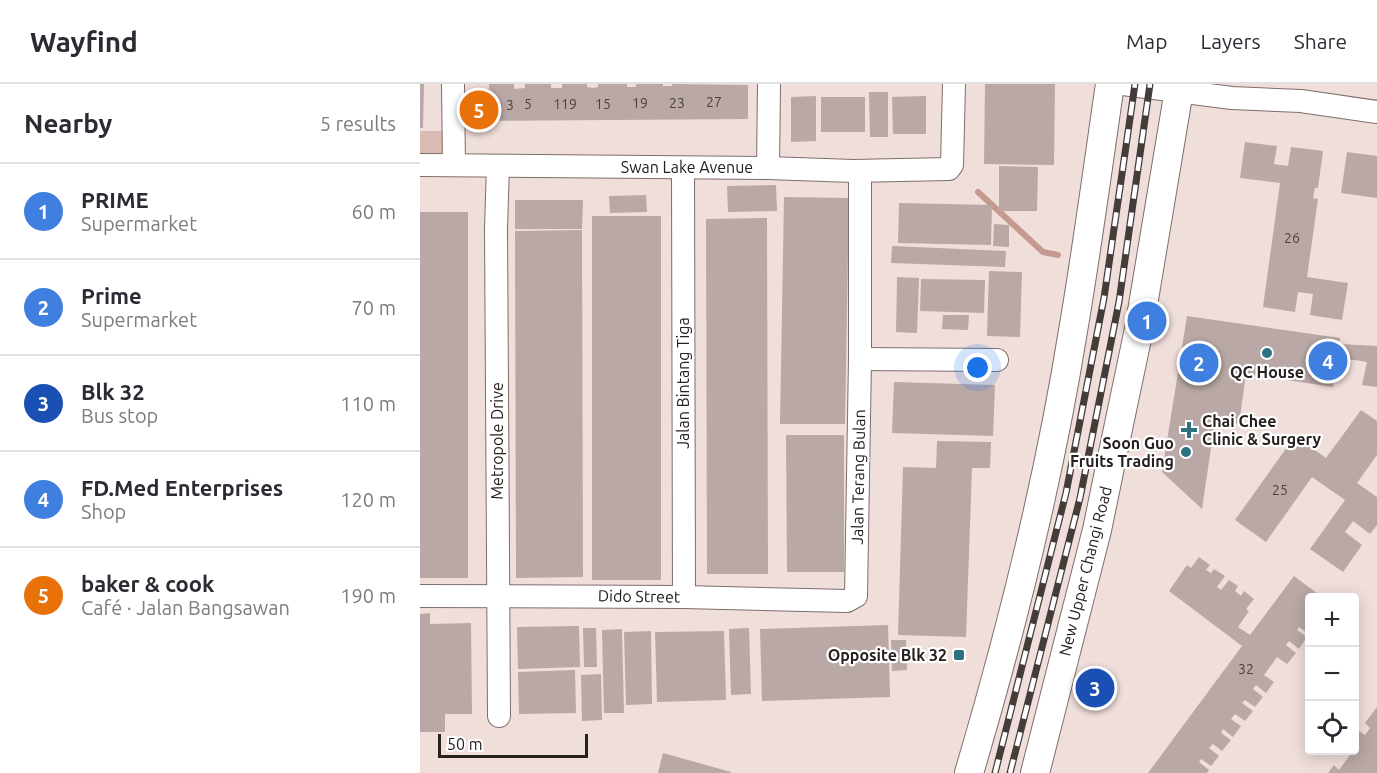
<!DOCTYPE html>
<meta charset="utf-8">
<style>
body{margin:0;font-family:Ubuntu,sans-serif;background:#f7f7f7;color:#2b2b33}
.controls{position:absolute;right:18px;bottom:18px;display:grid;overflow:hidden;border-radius:6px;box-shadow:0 3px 15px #0003}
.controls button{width:54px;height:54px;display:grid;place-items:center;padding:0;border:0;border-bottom:2px solid #e1e1e2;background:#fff;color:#2b2b33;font:30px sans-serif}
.scale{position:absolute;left:18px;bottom:15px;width:150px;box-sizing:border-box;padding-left:6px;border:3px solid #26201f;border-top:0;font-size:16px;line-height:21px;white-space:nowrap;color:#26201f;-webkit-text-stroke:4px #fff;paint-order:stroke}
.you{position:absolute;left:558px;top:284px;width:21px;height:21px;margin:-15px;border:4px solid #fff;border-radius:50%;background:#1a73e8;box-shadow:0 0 0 9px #1a73e833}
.badge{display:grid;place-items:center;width:39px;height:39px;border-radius:50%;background:#db2777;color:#fff;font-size:20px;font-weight:700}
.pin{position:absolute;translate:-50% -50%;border:3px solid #fff;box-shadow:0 2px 6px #0006}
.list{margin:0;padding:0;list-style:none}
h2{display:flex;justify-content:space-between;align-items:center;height:78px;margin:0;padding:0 24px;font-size:26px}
h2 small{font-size:20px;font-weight:400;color:#7c7c81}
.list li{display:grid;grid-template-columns:39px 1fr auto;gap:18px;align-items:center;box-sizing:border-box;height:96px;padding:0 24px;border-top:2px solid #e1e1e2}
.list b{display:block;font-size:22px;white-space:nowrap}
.list p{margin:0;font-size:20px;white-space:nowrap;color:#7c7c81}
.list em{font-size:20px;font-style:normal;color:#7c7c81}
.icon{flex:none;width:33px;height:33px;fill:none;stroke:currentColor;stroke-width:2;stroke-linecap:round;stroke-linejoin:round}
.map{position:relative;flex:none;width:957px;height:689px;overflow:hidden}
header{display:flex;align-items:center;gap:36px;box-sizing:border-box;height:84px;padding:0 30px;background:#fff;border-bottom:2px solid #e1e1e2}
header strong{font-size:28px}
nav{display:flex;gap:33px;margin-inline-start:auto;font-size:21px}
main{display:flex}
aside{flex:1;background:#fff}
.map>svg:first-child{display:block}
.green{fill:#d9bbb4}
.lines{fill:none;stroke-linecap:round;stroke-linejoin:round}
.stream{stroke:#c4998f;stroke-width:6}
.building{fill:#b9a8a5}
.minor-casing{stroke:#7e6e6b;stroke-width:24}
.major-casing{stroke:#7e6e6b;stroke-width:30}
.minor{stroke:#fff;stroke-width:22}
.major{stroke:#fff;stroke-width:28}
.rail-casing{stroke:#433c3a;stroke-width:7}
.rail{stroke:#fff;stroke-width:4.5;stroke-dasharray:14;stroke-linecap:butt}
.poi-dot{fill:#2b717f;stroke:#fff;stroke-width:2}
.labels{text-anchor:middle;stroke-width:4.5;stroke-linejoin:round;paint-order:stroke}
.number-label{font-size:14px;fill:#4b4240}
.street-label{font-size:16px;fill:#26201f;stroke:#fff}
.poi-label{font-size:16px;font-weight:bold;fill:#26201f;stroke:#fff;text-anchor:end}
</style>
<header>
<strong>Wayfind</strong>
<nav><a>Map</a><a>Layers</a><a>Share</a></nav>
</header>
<main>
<aside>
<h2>Nearby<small>5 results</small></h2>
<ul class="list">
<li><span class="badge" style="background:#3f7fe0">1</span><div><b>PRIME</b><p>Supermarket</p></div><em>60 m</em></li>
<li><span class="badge" style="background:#3f7fe0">2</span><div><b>Prime</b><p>Supermarket</p></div><em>70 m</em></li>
<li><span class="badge" style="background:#1a4fb4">3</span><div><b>Blk 32</b><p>Bus stop</p></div><em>110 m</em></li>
<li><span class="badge" style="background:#3f7fe0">4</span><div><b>FD.Med Enterprises</b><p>Shop</p></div><em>120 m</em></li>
<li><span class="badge" style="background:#e8710a">5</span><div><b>baker &amp; cook</b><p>Café · Jalan Bangsawan</p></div><em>190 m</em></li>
</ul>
</aside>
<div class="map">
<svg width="957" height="689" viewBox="0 0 957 689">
<rect width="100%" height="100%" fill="#f0deda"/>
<rect class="green" x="0" y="47" width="31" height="32"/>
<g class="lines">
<polyline class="stream" points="558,108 623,168 638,171"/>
</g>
<g class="building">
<polygon points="0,0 4,0 3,44 0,44"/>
<polygon points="69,0 94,0 94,5 105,4 105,0 131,0 131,4 142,4 142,0 167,0 167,3 173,4 178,3 178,0 207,0 207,3 216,3 216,0 243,0 243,2 252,2 252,0 328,1 328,35 51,37 51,5 69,5"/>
<polygon points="565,0 635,0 634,81 564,80"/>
<polygon points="449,8 468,8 468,53 450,53"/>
<polygon points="396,12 396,57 371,58 371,13"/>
<polygon points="506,12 506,50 473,50 472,13"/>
<rect x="401" y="13" width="44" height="35"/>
<polygon points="825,58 857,62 854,80 868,82 871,63 903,67 898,104 895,104 893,114 898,115 887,193 928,199 922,236 890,231 893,210 878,208 875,228 843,223 860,99 820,94"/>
<polygon points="927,68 957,72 957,114 921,109"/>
<polygon points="579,82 618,83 617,127 579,127"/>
<polygon points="356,101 357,127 308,128 307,102"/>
<polygon points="226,111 227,128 190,129 189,112"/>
<polygon points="364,113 429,114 425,340 360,340"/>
<polygon points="95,116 163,116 162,145 95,145"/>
<polygon points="479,119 572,121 571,161 478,159"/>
<rect x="0" y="128" width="48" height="366"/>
<rect x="172" y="132" width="69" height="364"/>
<polygon points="347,134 348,490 287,490 286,135"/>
<polygon points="574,140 589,141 589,163 573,162"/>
<polygon points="162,146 163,493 96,494 95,147"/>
<polygon points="472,162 586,167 585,183 471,179"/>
<polygon points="569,187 602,188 600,253 567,252"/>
<polygon points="477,193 499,194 497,249 476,248"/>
<polygon points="501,195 565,196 564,229 500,227"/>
<polygon points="523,231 549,231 548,246 522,245"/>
<polygon points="767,232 920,254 919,260 957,262 957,303 942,301 947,278 935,276 917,276 913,303 826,290 819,340 795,337 782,425 742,388"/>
<polygon points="474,298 575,301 573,352 472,349"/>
<polygon points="941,326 957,337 957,371 937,399 957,413 957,441 950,450 933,437 925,448 942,461 923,488 890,465 925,416 892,393 846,458 815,436 875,352 906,374"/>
<polygon points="366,351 424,351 424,488 367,488"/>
<polygon points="517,357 571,358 570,384 552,384 546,553 478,551 483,383 516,384"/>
<polygon points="779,473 790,481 786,486 791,489 794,485 805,492 797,503 801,506 809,496 818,502 815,507 821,512 824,507 834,515 826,525 829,527 818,543 830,551 874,492 902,513 890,513 890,529 887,532 890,534 890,551 879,543 877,546 887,553 879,565 869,557 866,561 876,569 867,580 857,573 844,591 854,598 846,609 836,601 833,605 843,613 835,623 825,616 822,619 833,627 825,637 815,630 811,635 821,642 813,653 803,645 801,649 811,656 802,667 793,660 789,664 799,672 791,682 781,675 779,678 789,686 787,689 728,689 822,562 749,507 767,481 771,484"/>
<polygon points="10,529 10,540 51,539 52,630 25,630 25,648 0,648 0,530"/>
<polygon points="468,541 470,613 342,617 340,545"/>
<polygon points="159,542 160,583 98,585 97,543"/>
<polygon points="163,544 176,544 177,583 164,583"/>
<polygon points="329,544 331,610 311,611 309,545"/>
<polygon points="202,545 204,629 184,629 182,546"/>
<polygon points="231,547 232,620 206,621 204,548"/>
<polygon points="304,547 306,616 237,618 235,548"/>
<polygon points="471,556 486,556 487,586 472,587"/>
<polygon points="155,586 156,629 99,630 98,588"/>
<polygon points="181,590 182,636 162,637 161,591"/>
<polygon points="957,623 957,689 908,689 914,681 919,686 930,671 925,666 934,666 934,653 939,647 945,651 950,644 945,639"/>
<polygon points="243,669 311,688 310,689 238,689"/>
</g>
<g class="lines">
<defs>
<g id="minor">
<polyline points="33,0 34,81"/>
<polyline points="703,0 812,14 881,17 957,28"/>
<polyline points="0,81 348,84 433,87 529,85 532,81 534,0"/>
<polyline points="78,82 76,144 79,632"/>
<polyline points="263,84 264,513"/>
<polyline points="348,84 349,0"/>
<polyline points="440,275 577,276"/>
<polyline points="0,512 264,513 427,517 436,512 440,275 440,87"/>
</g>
<g id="major">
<path d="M549,689C592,544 629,396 653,247C667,165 678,82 690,0"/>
<polyline points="615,689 677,446 690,383 719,245 760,0"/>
</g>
</defs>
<use href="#minor" class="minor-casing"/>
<use href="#major" class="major-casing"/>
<use href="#minor" class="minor"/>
<use href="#major" class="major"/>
<defs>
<g id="rail">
<polyline points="575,689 646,409 684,214 715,0"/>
<polyline points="590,689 660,414 699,218 730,0"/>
</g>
</defs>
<use href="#rail" class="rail-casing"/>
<use href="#rail" class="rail"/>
</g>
<g class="poi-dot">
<circle cx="847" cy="269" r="6"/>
<path d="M766 337h6v6h6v6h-6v6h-6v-6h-6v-6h6z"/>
<circle cx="766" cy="368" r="6"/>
<rect x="533" y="565" width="12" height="12" rx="3"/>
</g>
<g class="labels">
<g class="number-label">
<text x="294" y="23">27</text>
<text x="220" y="24">19</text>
<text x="257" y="24">23</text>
<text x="108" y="25">5</text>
<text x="145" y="25">119</text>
<text x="183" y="25">15</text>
<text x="90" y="26">3</text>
<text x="872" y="159">26</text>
<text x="860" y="411">25</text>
<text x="826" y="590">32</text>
</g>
<g class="street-label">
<text x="267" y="89">Swan Lake Avenue</text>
<text transform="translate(263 299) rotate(-90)" y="6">Jalan Bintang Tiga</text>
<text transform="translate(77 357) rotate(-90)" y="6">Metropole Drive</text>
<text transform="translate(438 393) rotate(-89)" y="6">Jalan Terang Bulan</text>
<text transform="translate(665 487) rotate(-76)" y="6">New Upper Changi Road</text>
<text transform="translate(219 512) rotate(1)" y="6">Dido Street</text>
</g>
<g class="poi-label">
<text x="847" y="294" text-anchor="middle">QC House</text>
<text x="782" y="343" text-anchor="start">Chai Chee<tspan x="782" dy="18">Clinic &amp; Surgery</tspan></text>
<text x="754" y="365">Soon Guo<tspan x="754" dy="18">Fruits Trading</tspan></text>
<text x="527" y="577">Opposite Blk 32</text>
</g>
</g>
</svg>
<div class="controls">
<button>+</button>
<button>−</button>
<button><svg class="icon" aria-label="locate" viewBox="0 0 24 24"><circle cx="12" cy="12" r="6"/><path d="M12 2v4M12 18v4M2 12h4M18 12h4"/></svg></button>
</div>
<div class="scale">50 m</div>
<div class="you"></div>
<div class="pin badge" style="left:727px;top:237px;background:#3f7fe0">1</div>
<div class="pin badge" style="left:779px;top:279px;background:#3f7fe0">2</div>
<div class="pin badge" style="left:675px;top:604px;background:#1a4fb4">3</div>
<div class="pin badge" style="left:908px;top:277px;background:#3f7fe0">4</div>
<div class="pin badge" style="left:59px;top:26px;background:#e8710a">5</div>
</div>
</main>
